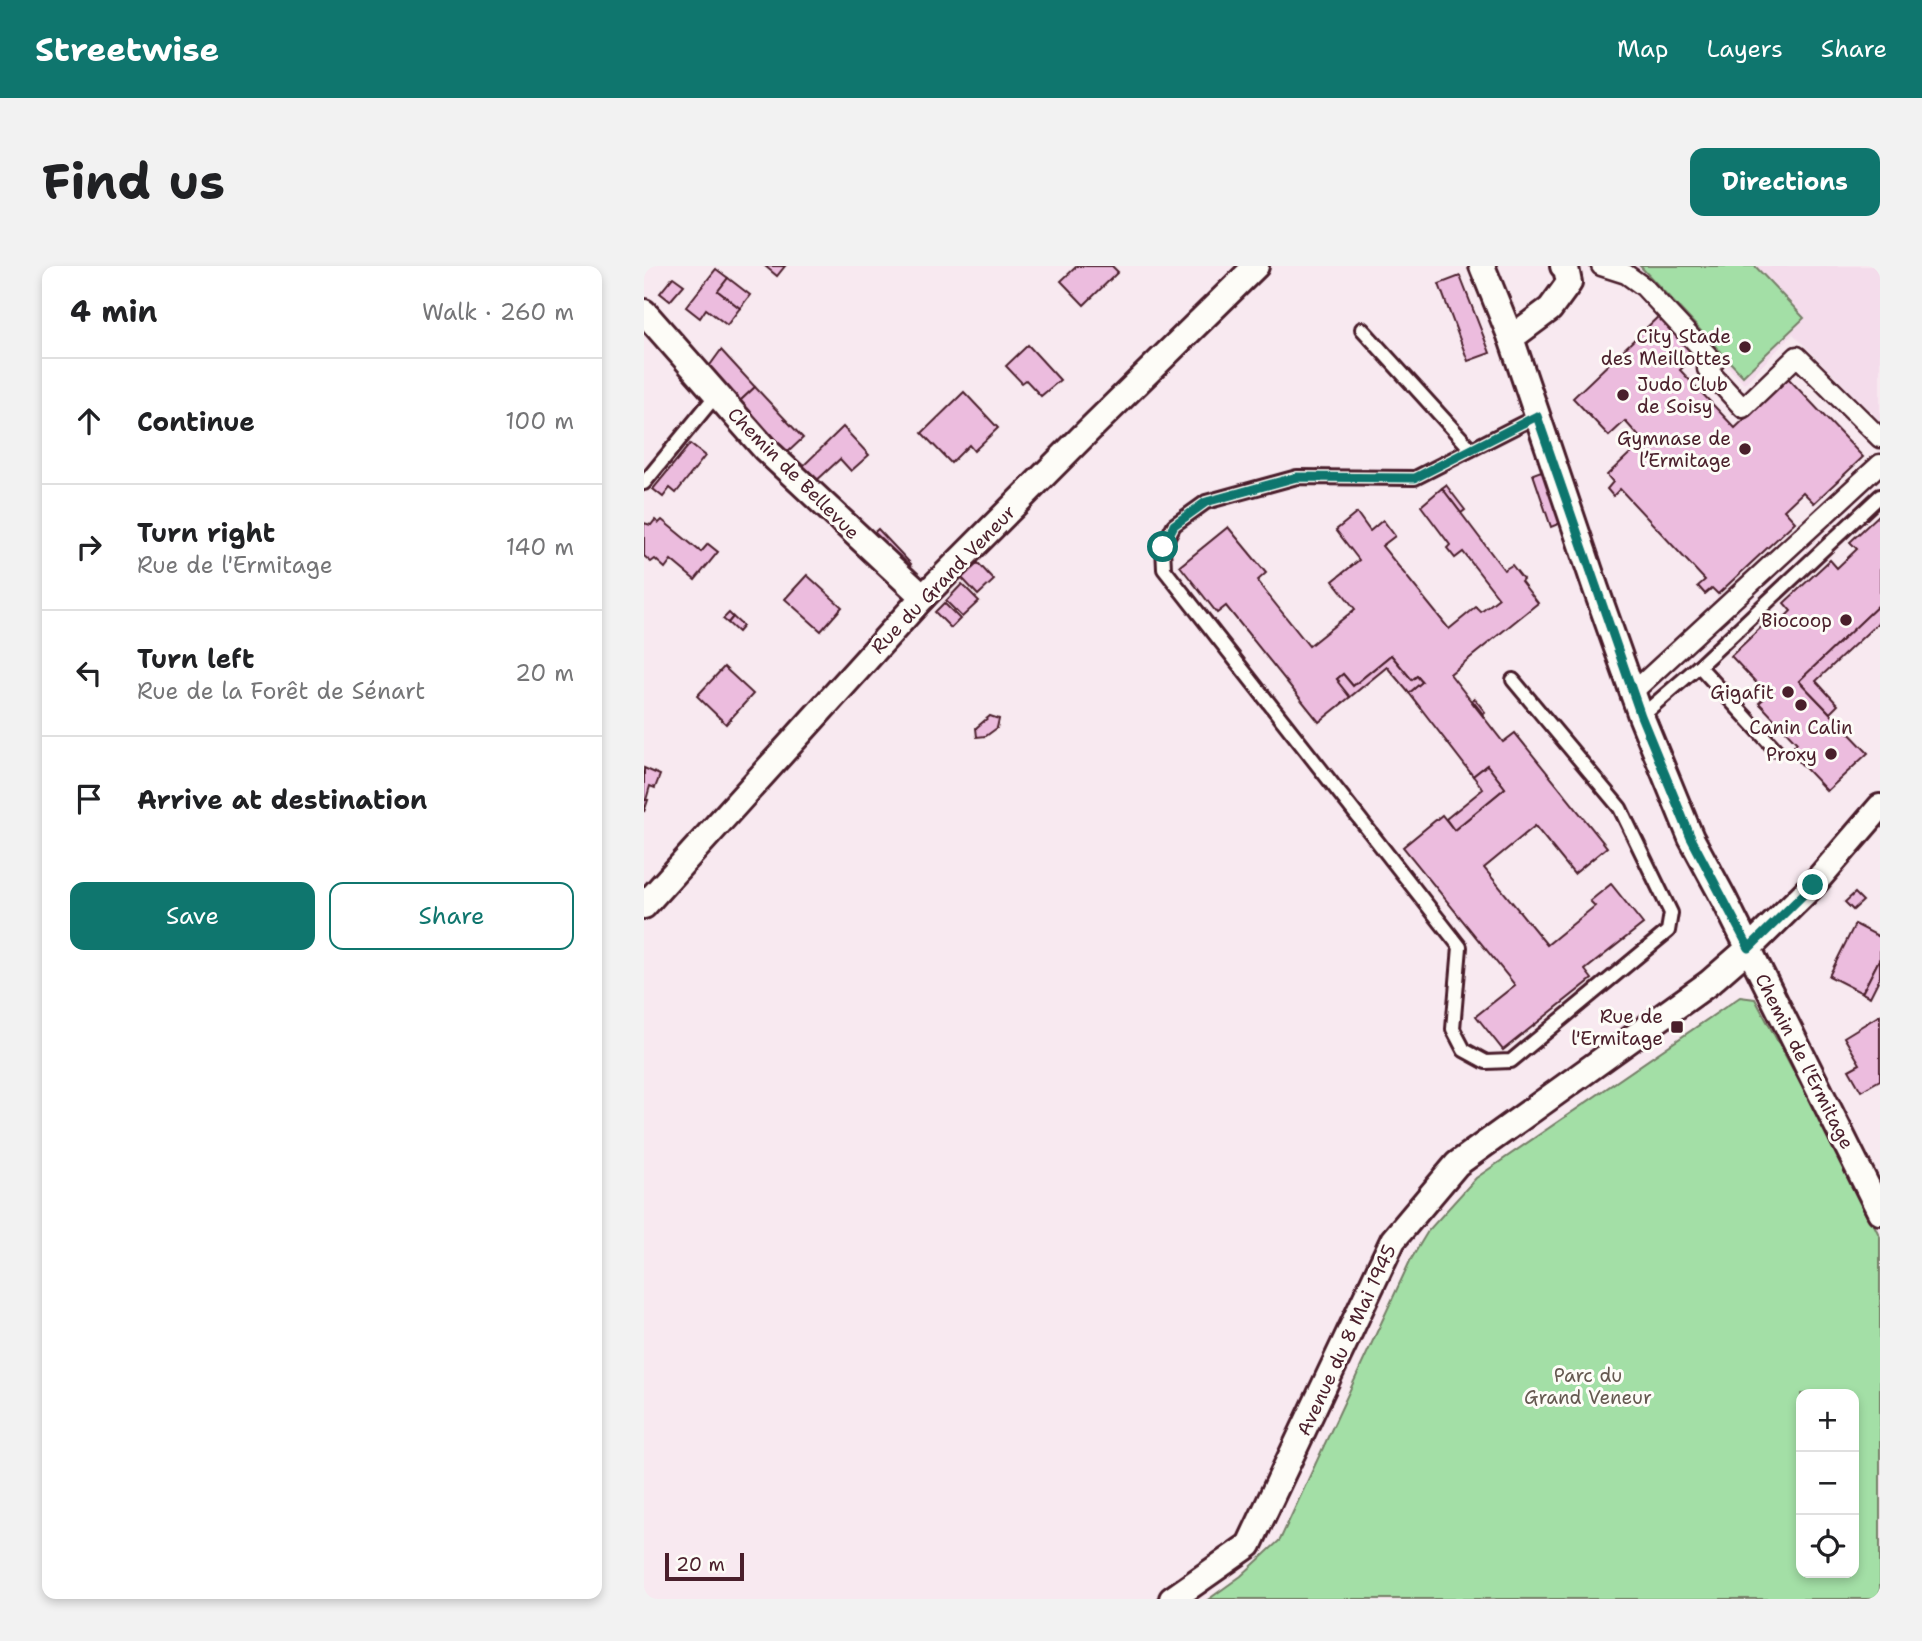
<!DOCTYPE html>
<meta charset="utf-8">
<style>
body{margin:0;font-family:"Shantell Sans",sans-serif;background:#f2f2f2;color:#202124}
.controls{position:absolute;right:21px;bottom:21px;display:grid;overflow:hidden;border-radius:14px;box-shadow:0 4px 10px #0003}
.controls button{width:63px;height:63px;display:grid;place-items:center;padding:0;border:0;border-bottom:2px solid #e0e0e0;background:#fff;color:#202124;font:35px sans-serif}
.scale{position:absolute;left:21px;bottom:18px;width:79px;box-sizing:border-box;padding-left:7px;border:4px solid #4a1f2b;border-top:0;font-size:19px;line-height:24px;white-space:nowrap;color:#4a1f2b;-webkit-text-stroke:5px #fdfcf7;paint-order:stroke}
.stop{position:absolute;width:21px;height:21px;margin:-16px;border:5px solid #0f766e;border-radius:50%;background:#fff}
.stop.end{background:#0f766e;border-color:#fff;box-shadow:0 2px 7px #0008}
.list{margin:0;padding:0;list-style:none}
h2{display:flex;justify-content:space-between;align-items:center;height:91px;margin:0;padding:0 28px;font-size:30px}
h2 small{font-size:23px;font-weight:400;color:#757577}
.list li{display:grid;grid-template-columns:46px 1fr auto;gap:21px;align-items:center;box-sizing:border-box;height:126px;padding:0 28px;border-top:2px solid #e0e0e0}
.list b{display:block;font-size:26px;white-space:nowrap}
.list p{margin:0;font-size:23px;white-space:nowrap;color:#757577}
.list em{font-size:23px;font-style:normal;color:#757577}
.actions{display:flex;gap:14px;padding:21px 28px}
.actions a{flex:1;padding:16px 0;border:2px solid #0f766e;border-radius:14px;text-align:center;font-size:24px;color:#0f766e}
.actions .main{background:#0f766e;color:#fff}
.icon{flex:none;width:38px;height:38px;fill:none;stroke:currentColor;stroke-width:2;stroke-linecap:round;stroke-linejoin:round}
.map{position:relative;flex:none;width:1236px;height:1333px;overflow:hidden;border-radius:14px}
header{display:flex;align-items:center;gap:42px;box-sizing:border-box;height:98px;padding:0 35px;background:#0f766e;color:#fff}
header strong{font-size:33px}
nav{display:flex;gap:38px;margin-inline-start:auto;font-size:24px}
.intro{display:flex;align-items:center;justify-content:space-between;box-sizing:border-box;height:168px;padding:0 42px}
h1{margin:0;font-size:49px}
.button{padding:18px 32px;border-radius:14px;background:#0f766e;color:#fff;font-size:24px;font-weight:700}
main{display:flex;gap:42px;padding:0 42px}
aside{flex:1;background:#fff;border-radius:14px;box-shadow:0 4px 10px #0003}
.map>svg:first-child{display:block}
.built{fill:#f4dceb}
.park{fill:#a3dfa6;stroke:#767f68;stroke-width:2;fill-rule:evenodd}
.building{fill:#ecbcde;stroke:#4a1f2b;stroke-width:2}
.lines{fill:none;stroke-linecap:round;stroke-linejoin:round}
.service-casing{stroke:#4a1f2b;stroke-width:18}
.pedestrian-casing{stroke:#4a1f2b;stroke-width:23}
.minor-casing{stroke:#4a1f2b;stroke-width:30}
.service{stroke:#fdfcf7;stroke-width:12}
.pedestrian{stroke:#fdfcf7;stroke-width:18}
.minor{stroke:#fdfcf7;stroke-width:24}
.route{stroke:#0f766e;stroke-width:9}
.poi-dot{fill:#4a1f2b;stroke:#fdfcf7;stroke-width:2.5}
.labels{text-anchor:middle;stroke-width:6;stroke-linejoin:round;paint-order:stroke}
.poi-label{font-size:19px;fill:#4a1f2b;stroke:#fdfcf7;text-anchor:end}
.street-label{font-size:19px;fill:#4a1f2b;stroke:#fdfcf7}
.park-label{font-size:19px;fill:#655950;stroke:#fdfcf7}
</style>
<header>
<strong>Streetwise</strong>
<nav><a>Map</a><a>Layers</a><a>Share</a></nav>
</header>
<div class="intro"><h1>Find us</h1><a class="button">Directions</a></div>
<main>
<aside>
<h2>4 min<small>Walk · 260 m</small></h2>
<ul class="list">
<li><svg class="icon" aria-label="ahead" viewBox="0 0 24 24"><path d="M12 20V5M6 11l6-6 6 6"/></svg><div><b>Continue</b></div><em>100 m</em></li>
<li><svg class="icon" aria-label="right" viewBox="0 0 24 24"><path d="M7 20v-9h11M14 6l5 5-5 5"/></svg><div><b>Turn right</b><p>Rue de l'Ermitage</p></div><em>140 m</em></li>
<li><svg class="icon" aria-label="left" viewBox="0 0 24 24"><path d="M17 20v-9H6M10 6l-5 5 5 5"/></svg><div><b>Turn left</b><p>Rue de la Forêt de Sénart</p></div><em>20 m</em></li>
<li><svg class="icon" aria-label="arrive" viewBox="0 0 24 24"><path d="M6 21V4h12l-3 4 3 4H6"/></svg><div><b>Arrive at destination</b></div></li>
</ul>
<div class="actions"><a class="main">Save</a><a>Share</a></div>
</aside>
<div class="map">
<svg width="1236" height="1333" viewBox="0 0 1236 1333">
<rect width="100%" height="100%" fill="#f8e9f0"/>
<filter id="ink" filterUnits="userSpaceOnUse"><feTurbulence type="fractalNoise" baseFrequency=".0143" numOctaves="2"/><feDisplacementMap in="SourceGraphic" scale="14" xChannelSelector="R" yChannelSelector="G"/><feConvolveMatrix kernelMatrix="1 2 1 2 8 2 1 2 1" color-interpolation-filters="sRGB"/></filter>
<g filter="url(#ink)">
<polygon class="built" points="989,0 1236,0 1236,155 1149,68 1100,118"/>
<g class="park">
<polygon points="996,0 1111,0 1160,52 1099,110"/>
<path d="M1096,731L1111,733L1207,912L1236,971V1333H565L597,1310L636,1274L766,995L784,965L832,912ZM1157,1128H1210V1307H1157Z"/>
</g>
<g class="building">
<polygon points="121,0 141,0 133,10"/>
<polygon points="433,0 468,0 474,6 440,39 417,15"/>
<polygon points="72,3 84,12 74,25 96,42 83,59 62,43 56,52 42,41"/>
<polygon points="816,10 846,87 824,95 795,18"/>
<polygon points="29,11 40,19 26,35 16,27"/>
<polygon points="84,12 106,29 96,42 74,25"/>
<polygon points="1018,47 1055,86 1036,104 1091,162 1144,112 1219,191 1170,237 1159,226 1140,244 1151,256 1074,328 1068,322 1061,328 1054,320 1061,314 976,223 969,230 963,223 969,216 963,209 999,175 981,155 965,170 929,132"/>
<polygon points="384,79 416,114 397,130 382,114 378,117 362,100"/>
<polygon points="77,84 111,121 95,136 64,102"/>
<polygon points="111,121 159,172 143,187 95,136"/>
<polygon points="320,126 354,162 330,185 325,179 307,197 278,167"/>
<polygon points="199,161 225,189 207,205 196,193 170,217 157,202"/>
<polygon points="46,178 61,190 32,227 26,222 19,231 9,223"/>
<polygon points="900,204 919,256 907,261 889,208"/>
<polygon points="802,219 821,244 817,247 798,222"/>
<polygon points="798,222 860,304 868,299 879,313 877,315 894,337 806,408 859,476 871,467 963,581 930,608 891,560 840,602 903,679 951,640 946,635 967,618 999,658 941,704 948,713 859,784 832,750 871,719 759,581 798,549 810,564 861,522 843,499 829,510 765,427 778,416 773,410 768,414 747,389 709,420 699,408 693,413 706,431 675,456 582,340 573,347 536,300 584,261 622,307 613,315 665,380 711,343 689,315 715,294 692,264 713,247 726,265 739,254 751,270 738,280 805,363 832,341 837,346 855,332 819,286 811,292 803,282 806,279 777,240"/>
<polygon points="1236,248 1236,338 1155,415 1224,487 1183,525 1145,485 1153,477 1115,437 1124,429 1087,390 1130,349 1136,356 1147,345 1140,337 1186,294 1193,302 1213,283 1206,276"/>
<polygon points="11,254 15,257 18,254 57,286 64,278 74,286 51,314 27,294 21,302 11,293 7,296 0,290 0,257 7,259"/>
<polygon points="234,263 267,298 255,309 223,273"/>
<polygon points="334,297 350,314 334,329 318,312"/>
<polygon points="163,309 198,341 177,365 141,333"/>
<polygon points="318,318 335,335 318,351 302,335"/>
<polygon points="300,337 316,353 307,362 291,346"/>
<polygon points="1236,338 1236,355 1172,415 1194,439 1186,447 1155,415"/>
<polygon points="85,347 89,351 84,357 79,353"/>
<polygon points="89,351 99,360 94,366 84,357"/>
<polygon points="747,389 768,414 773,410 778,416 765,427 743,401 706,431 694,416 695,415 693,413 699,408 709,420"/>
<polygon points="80,401 109,428 82,458 53,430"/>
<polygon points="830,432 841,446 839,448 828,434"/>
<polygon points="346,450 355,453 353,462 342,470 333,471 332,462"/>
<polygon points="843,499 861,522 810,564 802,553 839,523 829,510"/>
<polygon points="0,502 16,509 11,522 6,520 2,534 4,534 0,546"/>
<polygon points="1211,627 1219,635 1209,644 1201,636"/>
<polygon points="1211,658 1236,671 1236,692 1218,727 1185,710"/>
<polygon points="1236,692 1236,711 1226,731 1218,727"/>
<polygon points="1236,749 1236,814 1217,825 1205,804 1216,798 1200,771"/>
</g>
<g class="lines">
<defs>
<g id="service">
<polyline points="718,63 827,183"/>
<polyline points="0,217 73,128"/>
<polyline points="1055,400 1132,484"/>
<polyline points="869,414 976,542 1027,647 1024,665 867,795 842,796 820,784 809,763 816,681 520,303 519,280 530,259 562,236 653,211 771,212 893,150"/>
<polyline points="997,450 1055,400 1236,230"/>
</g>
<g id="pedestrian">
<polyline points="957,0 982,8 1000,21 1070,96 1063,103 1099,142 1153,90 1236,172"/>
<polyline points="989,426 1236,198"/>
</g>
<g id="minor">
<polyline points="838,0 867,72 952,323 997,450 1047,572 1080,633 1236,946"/>
<polyline points="0,46 121,183 279,331"/>
<polyline points="867,72 906,43 925,17 922,2 919,0"/>
<polyline points="0,640 279,331 446,163 612,0"/>
<polyline points="528,1333 605,1279 749,974 813,898 1065,717 1105,682 1169,619 1236,541"/>
</g>
</defs>
<use href="#service" class="service-casing"/>
<use href="#pedestrian" class="pedestrian-casing"/>
<use href="#minor" class="minor-casing"/>
<use href="#service" class="service"/>
<use href="#pedestrian" class="pedestrian"/>
<use href="#minor" class="minor"/>
</g>
</g>
<g class="lines" filter="url(#ink)">
<polyline class="route" points="519,281 530,259 562,236 653,211 771,212 893,150 997,450 1047,572 1105,682 1169,619"/>
</g>
<g class="poi-dot">
<circle cx="1101" cy="81" r="7"/>
<circle cx="979" cy="129" r="7"/>
<circle cx="1101" cy="183" r="7"/>
<circle cx="1202" cy="354" r="7"/>
<circle cx="1144" cy="426" r="7"/>
<circle cx="1157" cy="439" r="7"/>
<circle cx="1187" cy="488" r="7"/>
<rect x="1026" y="754" width="14" height="14" rx="3.5"/>
</g>
<g class="labels">
<g class="poi-label">
<text x="1087" y="77">City Stade<tspan x="1087" dy="22">des Meillottes</tspan></text>
<text x="993" y="125" text-anchor="start">Judo Club<tspan x="993" dy="22">de Soisy</tspan></text>
<text x="1087" y="179">Gymnase de<tspan x="1087" dy="22">l’Ermitage</tspan></text>
<text x="1188" y="361">Biocoop</text>
<text x="1130" y="433">Gigafit</text>
<text x="1157" y="468" text-anchor="middle">Canin Calin</text>
<text x="1173" y="495">Proxy</text>
<text x="1019" y="757">Rue de<tspan x="1019" dy="22">l'Ermitage</tspan></text>
</g>
<g class="street-label">
<text transform="translate(150 207) rotate(45)" y="7">Chemin de Bellevue</text>
<text transform="translate(299 313) rotate(-46)" y="7">Rue du Grand Veneur</text>
<text transform="translate(1161 795) rotate(63)" y="7">Chemin de l'Ermitage</text>
<text transform="translate(702 1074) rotate(-65)" y="7">Avenue du 8 Mai 1945</text>
</g>
<g class="park-label">
<text x="944" y="1116">Parc du<tspan x="944" dy="22">Grand Veneur</tspan></text>
</g>
</g>
</svg>
<div class="controls">
<button>+</button>
<button>−</button>
<button><svg class="icon" aria-label="locate" viewBox="0 0 24 24"><circle cx="12" cy="12" r="6"/><path d="M12 2v4M12 18v4M2 12h4M18 12h4"/></svg></button>
</div>
<div class="scale">20 m</div>
<div class="stop" style="left:519px;top:281px"></div>
<div class="stop end" style="left:1169px;top:619px"></div>
</div>
</main>
